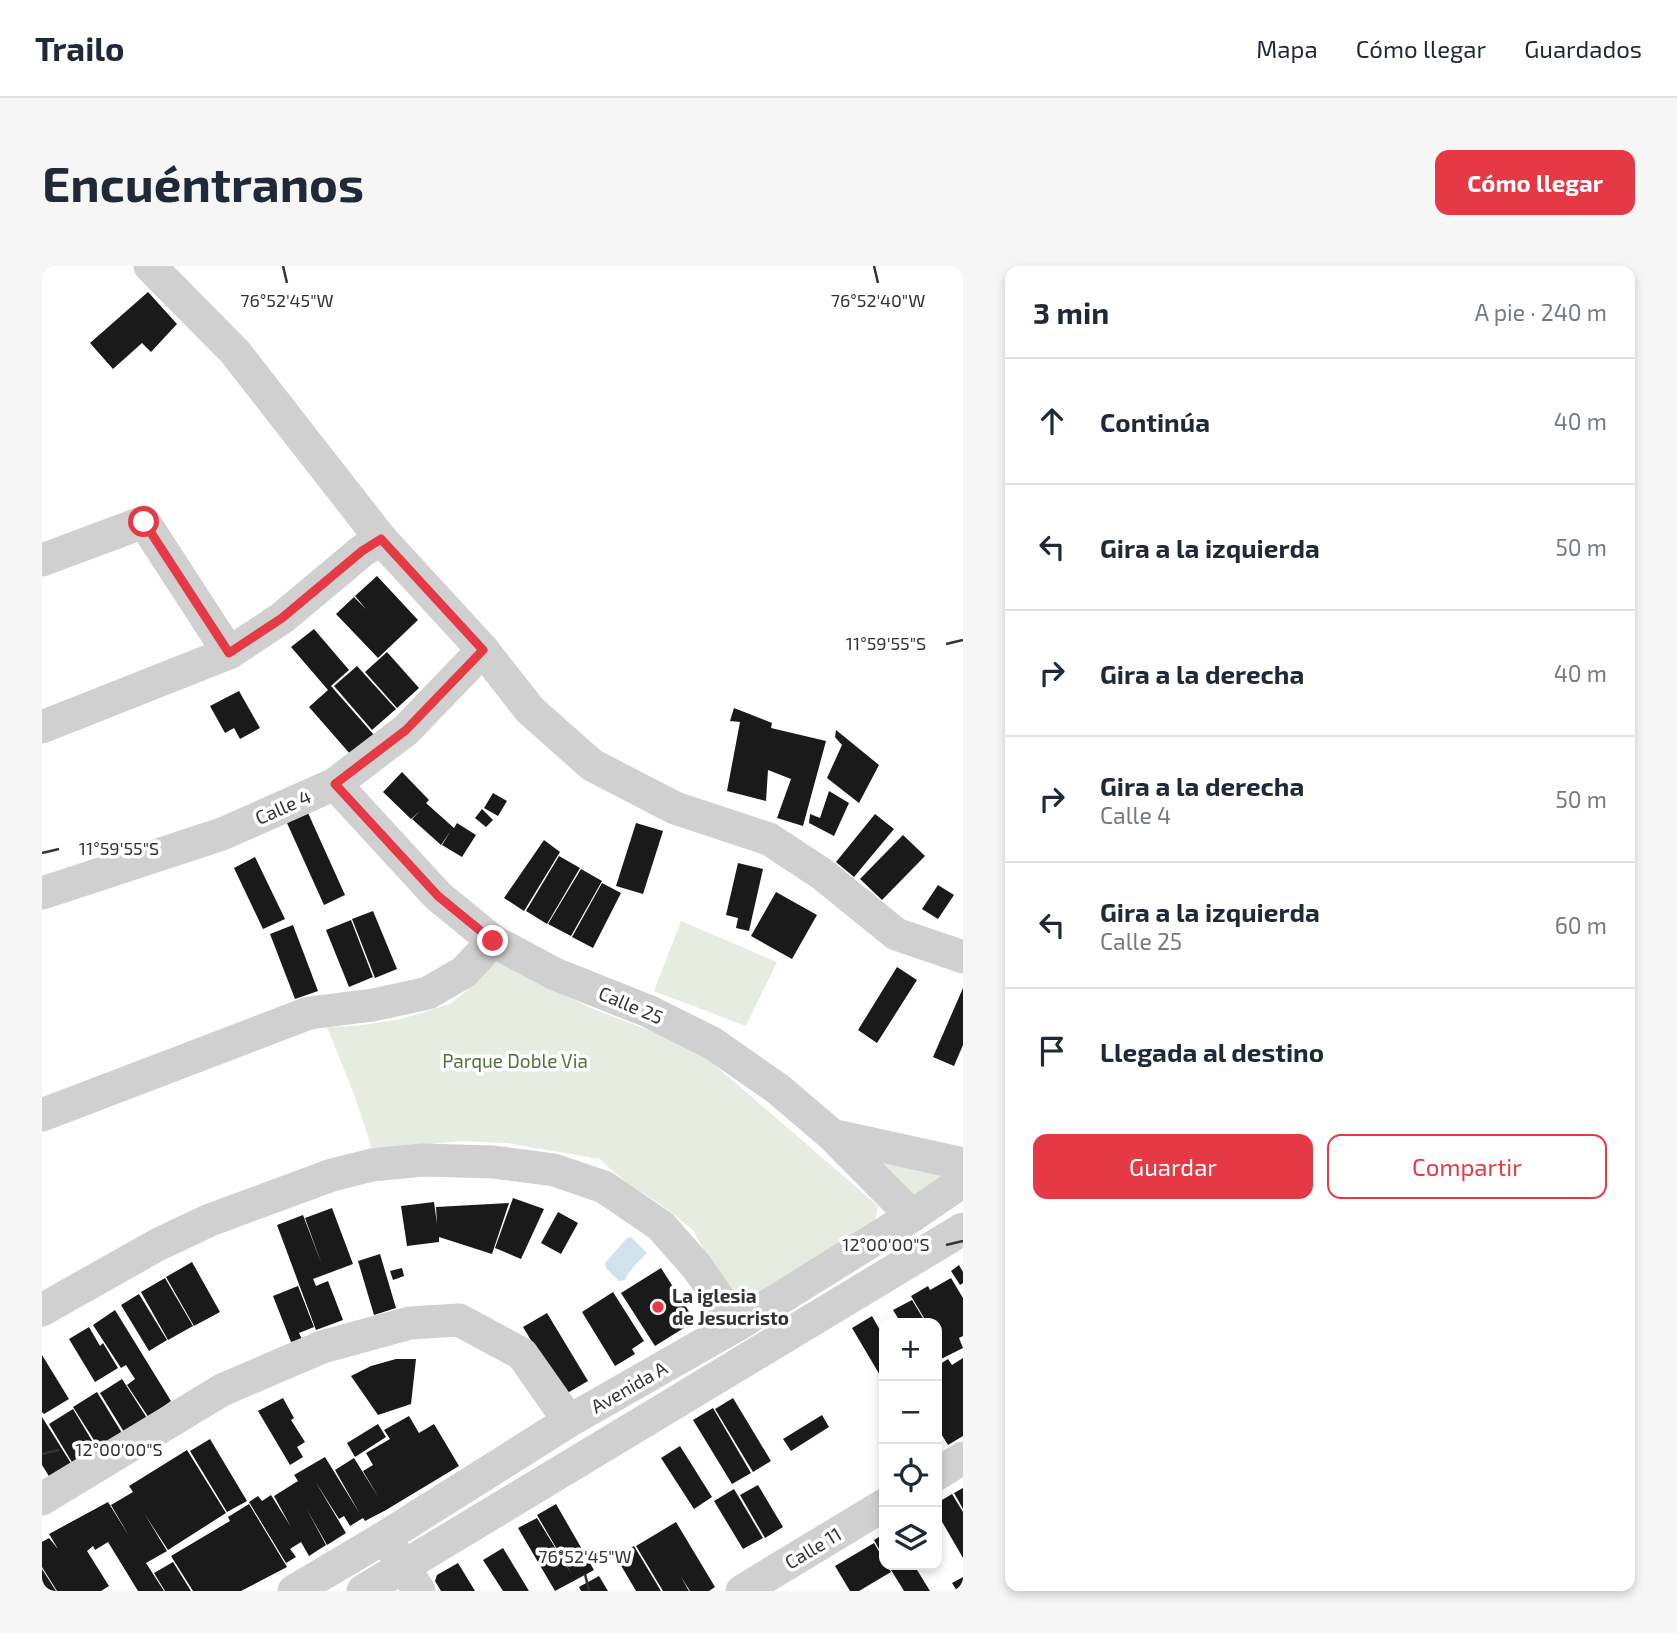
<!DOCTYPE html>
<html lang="es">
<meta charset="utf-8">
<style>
body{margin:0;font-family:"Exo 2",sans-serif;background:#f6f6f7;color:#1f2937}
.controls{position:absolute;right:21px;bottom:21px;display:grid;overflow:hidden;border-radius:14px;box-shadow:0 4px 10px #0003}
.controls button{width:63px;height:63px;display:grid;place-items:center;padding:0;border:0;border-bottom:2px solid #e0e1e3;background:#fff;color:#1f2937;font:35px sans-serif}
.stop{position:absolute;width:21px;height:21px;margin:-16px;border:5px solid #e63946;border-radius:50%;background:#fff}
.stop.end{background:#e63946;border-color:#fff;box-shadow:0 2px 7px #0008}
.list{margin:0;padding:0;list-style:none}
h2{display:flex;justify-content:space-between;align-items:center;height:91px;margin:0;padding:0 28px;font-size:30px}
h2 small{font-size:23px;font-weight:400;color:#747a83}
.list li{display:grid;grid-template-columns:46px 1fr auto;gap:21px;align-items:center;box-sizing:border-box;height:126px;padding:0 28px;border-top:2px solid #e0e1e3}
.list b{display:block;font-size:26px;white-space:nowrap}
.list p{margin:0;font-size:23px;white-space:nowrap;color:#747a83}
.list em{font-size:23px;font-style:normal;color:#747a83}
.actions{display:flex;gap:14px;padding:21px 28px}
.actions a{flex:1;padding:16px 0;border:2px solid #e63946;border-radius:14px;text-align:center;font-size:24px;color:#e63946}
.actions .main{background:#e63946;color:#fff}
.icon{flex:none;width:38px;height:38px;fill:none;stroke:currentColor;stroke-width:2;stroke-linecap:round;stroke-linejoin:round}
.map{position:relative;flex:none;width:921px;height:1325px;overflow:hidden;border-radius:14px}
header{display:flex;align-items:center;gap:42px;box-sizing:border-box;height:98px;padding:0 35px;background:#fff;border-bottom:2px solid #e0e1e3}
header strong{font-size:33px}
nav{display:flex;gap:38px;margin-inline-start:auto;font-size:24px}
.intro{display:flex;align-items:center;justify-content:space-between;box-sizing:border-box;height:168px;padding:0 42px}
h1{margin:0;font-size:49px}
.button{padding:18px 32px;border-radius:14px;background:#e63946;color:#fff;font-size:24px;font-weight:700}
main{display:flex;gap:42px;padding:0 42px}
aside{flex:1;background:#fff;border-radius:14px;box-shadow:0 4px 10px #0003}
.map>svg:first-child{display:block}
.green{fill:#e6ecdf}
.water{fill:#cfe2ee}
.building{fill:#1a1a1a}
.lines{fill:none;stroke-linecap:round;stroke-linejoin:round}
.minor{stroke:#d0d0d0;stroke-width:33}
.route{stroke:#e63946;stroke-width:9}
.ticks{fill:none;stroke:#333;stroke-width:2.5}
.poi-dot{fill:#e63946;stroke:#fff;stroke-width:2.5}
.labels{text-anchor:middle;stroke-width:7;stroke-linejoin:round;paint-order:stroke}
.street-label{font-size:19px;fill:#333;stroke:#fff}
.park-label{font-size:19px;fill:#56703f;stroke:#fff}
.poi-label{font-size:19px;font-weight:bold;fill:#333;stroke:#fff;text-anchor:start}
.ticks-label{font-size:18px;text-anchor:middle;fill:#333;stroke:#fff;stroke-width:7;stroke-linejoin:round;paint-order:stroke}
</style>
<header>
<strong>Trailo</strong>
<nav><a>Mapa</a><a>Cómo llegar</a><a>Guardados</a></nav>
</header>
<div class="intro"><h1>Encuéntranos</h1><a class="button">Cómo llegar</a></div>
<main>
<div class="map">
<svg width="921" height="1325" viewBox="0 0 921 1325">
<rect width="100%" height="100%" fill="#fff"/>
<g class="green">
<polygon points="639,655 735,696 704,760 612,725"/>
<polygon points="456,692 546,741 653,782 836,940 833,954 699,1038 682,1022 651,964 621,940 585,917 557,893 464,877 420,875 330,883 312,828 285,761 314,760 359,753 408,738 435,716"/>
<polygon points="815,884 900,910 867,939"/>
</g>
<path class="water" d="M589,971L605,987C598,994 586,1005 583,1014L577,1015L564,1002L563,997L585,972Z"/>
<g class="building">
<polygon points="106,26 135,58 109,86 100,77 71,103 48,77"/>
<polygon points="335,310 376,354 336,392 294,348 312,331 324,343 313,330"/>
<polygon points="272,363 307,404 289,420 332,469 309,489 267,441 286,424 249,381"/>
<polygon points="345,386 377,422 355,442 323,406"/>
<polygon points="315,400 354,443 330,464 292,420"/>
<polygon points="197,425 218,462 198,473 192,462 183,467 168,440"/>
<polygon points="692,442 730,457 729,462 784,475 761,560 735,552 749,513 726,504 724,535 685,525 698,456 688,455"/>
<polygon points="794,464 837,499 817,537 785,512 800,479 793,471"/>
<polygon points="360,506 387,534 384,537 412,562 415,557 434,569 420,591 400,579 408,566 399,579 370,553 378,545 369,553 341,526"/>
<polygon points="787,525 807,537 792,570 767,557 768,548 778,552"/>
<polygon points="451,527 465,535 456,550 442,542"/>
<polygon points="440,543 451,554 444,561 433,552"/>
<polygon points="266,547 303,629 282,639 245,557"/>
<polygon points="833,548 852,563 812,611 794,596"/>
<polygon points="594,557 621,565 601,628 574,620"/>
<polygon points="861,569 883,590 840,634 818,613"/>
<polygon points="502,574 518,586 482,645 462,632"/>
<polygon points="517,590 538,602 505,658 484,645"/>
<polygon points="213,591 243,653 221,663 192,602"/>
<polygon points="696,597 721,603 707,665 694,662 696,652 684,649"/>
<polygon points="539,603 560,615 529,670 506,658"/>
<polygon points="560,617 579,627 551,682 530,671"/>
<polygon points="896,619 912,629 896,653 880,643"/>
<polygon points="734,626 775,649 750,693 709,670"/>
<polygon points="331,645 355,703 333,712 310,653"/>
<polygon points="309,654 331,711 307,721 284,664"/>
<polygon points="251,659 276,725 253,733 228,668"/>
<polygon points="855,701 875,714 835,777 816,764"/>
<polygon points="921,722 921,779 912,800 891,791"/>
<polygon points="471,932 502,943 479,993 453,982"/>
<polygon points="392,936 395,958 394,941 467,937 450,988 397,971 397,976 365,980 359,940"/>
<polygon points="290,942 311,998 271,1013 274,1020 286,1015 301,1054 274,1064 235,959 261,949 280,999 263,952"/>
<polygon points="516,946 536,957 519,988 499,977"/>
<polygon points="338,988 354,1042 332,1049 316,995"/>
<polygon points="150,996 178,1046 152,1060 124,1011"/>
<polygon points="917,999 921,1006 921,1017 918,1019 909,1005"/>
<polygon points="360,1002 362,1010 351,1014 348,1005"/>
<polygon points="619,1002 653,1055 613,1080 579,1027"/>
<polygon points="123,1012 151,1060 126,1074 99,1026"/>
<polygon points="909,1012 921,1032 921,1070 917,1072 921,1082 895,1095 895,1057 885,1057 869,1030 886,1020 888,1024"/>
<polygon points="256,1020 272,1061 257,1067 260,1073 249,1076 231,1030"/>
<polygon points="571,1026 602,1075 590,1083 593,1088 573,1100 540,1046"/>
<polygon points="97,1028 125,1074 107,1085 79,1039"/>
<polygon points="870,1034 884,1057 859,1057 851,1044"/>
<polygon points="73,1044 129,1135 118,1143 113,1161 85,1119 93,1113 84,1099 79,1102 51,1059"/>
<polygon points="505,1047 546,1115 522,1129 481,1061"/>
<polygon points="830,1050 842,1071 842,1116 810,1062"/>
<polygon points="47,1061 58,1080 61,1077 76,1102 53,1116 27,1073"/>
<polygon points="0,1089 27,1133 2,1148 0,1146"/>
<polygon points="921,1092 921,1170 906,1179 895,1161 895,1100 906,1093 910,1099"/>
<polygon points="354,1093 374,1093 369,1138 336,1149 309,1110 329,1100"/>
<polygon points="80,1113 105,1152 82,1166 58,1127"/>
<polygon points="55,1126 80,1167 57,1182 31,1141"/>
<polygon points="241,1132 252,1152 249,1154 263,1176 255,1181 261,1191 248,1199 216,1145"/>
<polygon points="691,1132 729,1195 711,1206 673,1143"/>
<polygon points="671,1142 709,1207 690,1218 651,1154"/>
<polygon points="31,1143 55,1183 31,1198 7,1158"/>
<polygon points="780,1149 787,1161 749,1185 741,1173"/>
<polygon points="367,1150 377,1167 392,1158 417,1200 344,1244 323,1255 321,1252 308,1260 302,1250 297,1253 273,1215 304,1267 285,1279 264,1242 284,1279 267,1290 259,1276 248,1283 254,1291 244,1297 207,1236 216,1230 220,1235 229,1229 249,1261 232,1230 256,1215 252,1209 283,1191 318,1248 293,1204 312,1192 337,1232 321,1205 331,1199 324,1187 348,1173 342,1164"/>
<polygon points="0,1151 32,1202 10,1215 0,1199"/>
<polygon points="336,1158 344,1171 313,1191 305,1177"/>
<polygon points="168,1173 205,1235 185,1246 148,1185"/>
<polygon points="638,1180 670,1231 652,1243 619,1192"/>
<polygon points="145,1184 184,1247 126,1284 102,1247 125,1285 104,1297 122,1325 96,1325 66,1276 53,1284 51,1280 45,1285 67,1320 59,1325 15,1325 0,1301 0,1276 7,1272 16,1283 7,1268 66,1236 87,1270 69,1239 91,1226 87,1220"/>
<polygon points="716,1219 741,1261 723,1272 698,1229"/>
<polygon points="921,1222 921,1243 912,1227"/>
<polygon points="692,1223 721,1272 701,1283 672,1235"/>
<polygon points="910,1228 921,1246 921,1292 895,1247 895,1237"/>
<polygon points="207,1238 245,1301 199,1325 151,1325 129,1290 188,1255 186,1251"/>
<polygon points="514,1238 552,1304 513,1325 476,1262 495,1252 530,1309 495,1249"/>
<polygon points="634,1256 673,1321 667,1325 648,1325 639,1311 647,1325 621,1325 594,1280"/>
<polygon points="842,1268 842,1292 832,1274"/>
<polygon points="832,1277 842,1294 842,1299 845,1299 849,1306 817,1325 808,1325 793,1300"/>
<polygon points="592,1280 619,1325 594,1325 574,1291"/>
<polygon points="461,1282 487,1325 461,1325 441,1294"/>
<polygon points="131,1296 149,1325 123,1325 112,1307"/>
<polygon points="416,1297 433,1325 399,1325 393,1315 395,1309"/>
<polygon points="846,1299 872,1299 888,1325 862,1325"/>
<polygon points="0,1303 14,1325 0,1325"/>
<polygon points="557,1310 566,1325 539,1325 537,1321"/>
<polygon points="921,1311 921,1325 915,1325 910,1317"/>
</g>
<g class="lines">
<g class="minor">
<polyline points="108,0 193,86 339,273 441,384 488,444 550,499 633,542 727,573 780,608 854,668 921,691"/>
<polyline points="0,294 102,256 187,387"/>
<polyline points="0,461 187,387 240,352 320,285 339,273"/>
<polyline points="293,518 396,630 451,675 513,708 606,745 670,777 736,823 790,869 921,898"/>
<polyline points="0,627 180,568 293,518 364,464 441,384"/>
<polyline points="0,849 267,747 331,739 386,727 422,706 451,675"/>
<polyline points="790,869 870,950"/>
<polyline points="0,1044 115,979 168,954 290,909 330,899 381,894 451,896 512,904 562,921 619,960 655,1001 695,1059"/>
<polyline points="895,1208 921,1192"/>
<polyline points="0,1233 180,1124 280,1081 368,1057 417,1054 480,1088 527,1155"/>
<polyline points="350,1282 377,1325"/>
<polyline points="252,1325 343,1271 527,1155 695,1059 870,950 921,915"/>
<polyline points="321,1325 921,963"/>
<polyline points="700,1325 842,1239"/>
</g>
</g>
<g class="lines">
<polyline class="route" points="102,256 187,387 240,352 320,285 339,273 441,384 364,464 293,518 396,630 451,675"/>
</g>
<path class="ticks" d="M241,0L245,17M832,0L836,17M904,378L921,374M0,587L17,583M904,979L921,975M0,1188L17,1184M543,1308L547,1325"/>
<circle class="poi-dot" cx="616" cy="1041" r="7"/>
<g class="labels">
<g class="street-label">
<text transform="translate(241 541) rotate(-24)" y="7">Calle 4</text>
<text transform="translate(589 739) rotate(23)" y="7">Calle 25</text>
<text transform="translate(587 1121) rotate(-30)" y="7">Avenida A</text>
<text transform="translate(771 1282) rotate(-31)" y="7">Calle 11</text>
</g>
<g class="park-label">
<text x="473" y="802">Parque Doble Via</text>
</g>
<g class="poi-label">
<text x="630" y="1037">La iglesia<tspan x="630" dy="22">de Jesucristo</tspan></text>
</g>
</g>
<g class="ticks-label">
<text x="245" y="41">76°52'45"W</text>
<text x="836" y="41">76°52'40"W</text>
<text x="844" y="384">11°59'55"S</text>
<text x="77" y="589">11°59'55"S</text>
<text x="844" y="985">12°00'00"S</text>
<text x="77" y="1190">12°00'00"S</text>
<text x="543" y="1297">76°52'45"W</text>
</g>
</svg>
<div class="controls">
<button>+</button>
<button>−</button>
<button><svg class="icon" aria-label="locate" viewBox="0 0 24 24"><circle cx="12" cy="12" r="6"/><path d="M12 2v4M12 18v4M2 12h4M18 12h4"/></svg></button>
<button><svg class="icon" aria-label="layers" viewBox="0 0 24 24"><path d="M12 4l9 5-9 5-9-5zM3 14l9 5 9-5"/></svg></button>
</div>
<div class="stop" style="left:102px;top:256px"></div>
<div class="stop end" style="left:451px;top:675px"></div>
</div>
<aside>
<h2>3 min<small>A pie · 240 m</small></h2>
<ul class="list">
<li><svg class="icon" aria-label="ahead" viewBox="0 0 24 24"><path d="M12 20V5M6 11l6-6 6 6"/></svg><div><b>Continúa</b></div><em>40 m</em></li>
<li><svg class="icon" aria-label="left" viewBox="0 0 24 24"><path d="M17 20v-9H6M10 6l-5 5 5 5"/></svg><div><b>Gira a la izquierda</b></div><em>50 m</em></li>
<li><svg class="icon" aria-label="right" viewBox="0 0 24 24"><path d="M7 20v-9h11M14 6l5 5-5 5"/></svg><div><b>Gira a la derecha</b></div><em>40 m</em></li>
<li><svg class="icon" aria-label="right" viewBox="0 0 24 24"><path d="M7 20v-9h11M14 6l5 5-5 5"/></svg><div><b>Gira a la derecha</b><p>Calle 4</p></div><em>50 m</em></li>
<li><svg class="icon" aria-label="left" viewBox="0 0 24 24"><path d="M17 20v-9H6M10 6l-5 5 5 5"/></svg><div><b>Gira a la izquierda</b><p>Calle 25</p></div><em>60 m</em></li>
<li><svg class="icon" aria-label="arrive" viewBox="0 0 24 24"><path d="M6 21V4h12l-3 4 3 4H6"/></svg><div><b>Llegada al destino</b></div></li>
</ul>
<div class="actions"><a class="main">Guardar</a><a>Compartir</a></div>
</aside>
</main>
